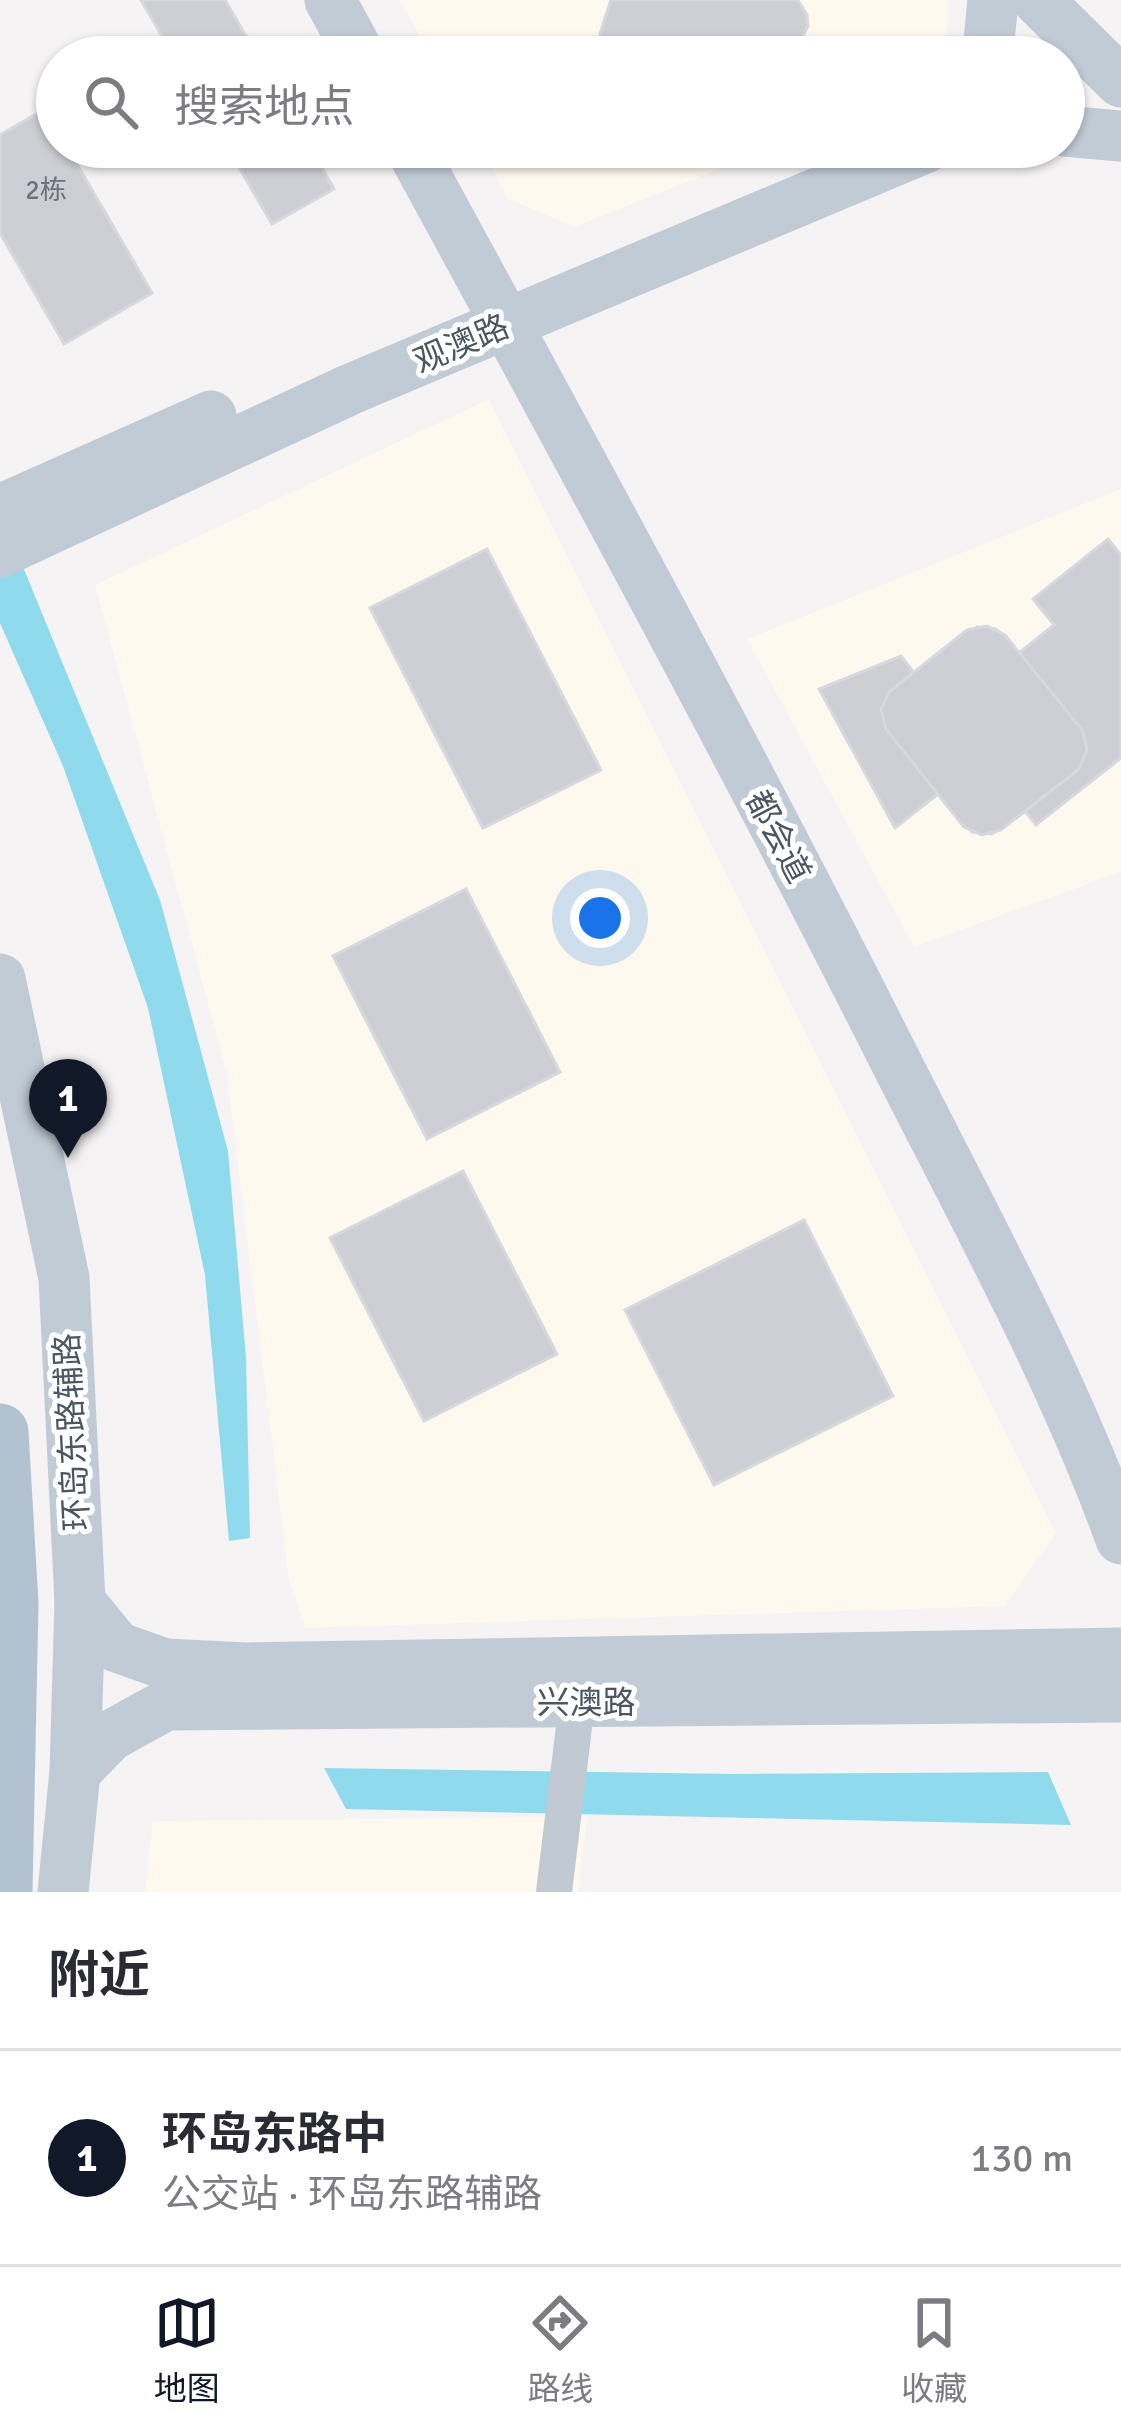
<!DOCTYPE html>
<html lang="zh">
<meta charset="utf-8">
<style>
body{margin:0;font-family:Signika,"Noto Sans SC",sans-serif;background:#f2f2f3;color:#2b2b33}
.you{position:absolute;left:600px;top:918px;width:42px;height:42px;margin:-30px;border:9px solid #fff;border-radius:50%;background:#1a73e8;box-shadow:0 0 0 18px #1a73e833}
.badge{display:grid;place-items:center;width:78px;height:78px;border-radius:50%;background:#111827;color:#fff;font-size:39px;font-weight:700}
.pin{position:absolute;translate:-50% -99px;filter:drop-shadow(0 3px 6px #0008)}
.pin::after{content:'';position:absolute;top:63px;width:42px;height:36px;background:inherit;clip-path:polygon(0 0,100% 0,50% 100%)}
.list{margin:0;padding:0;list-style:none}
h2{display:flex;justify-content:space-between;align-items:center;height:156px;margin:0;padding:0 48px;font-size:51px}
h2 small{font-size:39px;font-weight:400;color:#7c7c81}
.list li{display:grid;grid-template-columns:78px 1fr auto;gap:36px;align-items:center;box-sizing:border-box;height:216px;padding:0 48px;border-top:3px solid #e1e1e2}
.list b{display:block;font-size:45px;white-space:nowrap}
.list p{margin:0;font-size:39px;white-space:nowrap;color:#7c7c81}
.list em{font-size:39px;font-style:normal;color:#7c7c81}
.icon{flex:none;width:66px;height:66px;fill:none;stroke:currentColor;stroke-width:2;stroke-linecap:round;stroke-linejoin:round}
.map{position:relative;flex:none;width:1121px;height:1892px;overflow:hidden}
.search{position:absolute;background:#fff;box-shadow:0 3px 9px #0004;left:36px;right:36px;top:36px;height:132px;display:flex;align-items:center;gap:30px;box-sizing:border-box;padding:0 42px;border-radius:66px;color:#7c7c81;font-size:45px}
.sheet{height:372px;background:#fff}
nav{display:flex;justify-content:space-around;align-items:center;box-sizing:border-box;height:168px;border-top:3px solid #e1e1e2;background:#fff;font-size:33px;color:#7c7c81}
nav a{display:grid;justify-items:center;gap:6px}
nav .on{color:#111827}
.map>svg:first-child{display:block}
.commercial{fill:#fdf9ef}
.water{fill:#90daee}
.building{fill:#cdcfd5;stroke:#d7d9de;stroke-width:3}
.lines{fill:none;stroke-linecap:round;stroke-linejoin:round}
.street{stroke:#c1cad2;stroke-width:36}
.secondary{stroke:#c1cbd6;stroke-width:51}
.primary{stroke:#b3c2d1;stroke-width:57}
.labels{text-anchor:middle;stroke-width:10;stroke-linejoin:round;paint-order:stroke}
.number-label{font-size:27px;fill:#6b747e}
.street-label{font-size:33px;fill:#4a5661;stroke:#fff}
</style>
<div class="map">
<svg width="1121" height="1892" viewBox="0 0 1121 1892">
<rect width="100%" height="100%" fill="#f5f3f3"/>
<g class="commercial">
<polygon points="400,0 948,0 950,18 938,57 431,57"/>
<polygon points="480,147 774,147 574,227 507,198"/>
<polygon points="489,399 1056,1533 1005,1606 305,1628 289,1580 227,1074 95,585"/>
<polygon points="1121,489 1121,872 914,947 747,639"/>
<polygon points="587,1817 578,1892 145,1892 153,1821"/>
</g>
<g class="water">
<polygon points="0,511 160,900 228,1151 246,1358 250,1538 229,1541 205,1275 148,1008 63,766 0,623"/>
<polygon points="324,1768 734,1774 1048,1772 1071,1825 346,1809"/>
</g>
<g class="building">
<polygon points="141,0 225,0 258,57 174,57"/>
<polygon points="611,0 798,0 807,15 808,26 798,46 780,57 605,57 600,33"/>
<polygon points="45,109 57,130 57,147 67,147 152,293 64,344 0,233 0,135"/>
<polygon points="227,147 310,147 334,189 272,224"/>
<polygon points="1108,539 1121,555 1121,758 1036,825 1025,811 992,834 972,832 938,794 895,828 819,689 901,656 914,673 977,627 996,629 1019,653 1054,625 1033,599"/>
<polygon points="487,549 601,770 483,828 370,608"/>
<polygon points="987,626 1005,635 1083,731 1087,750 1079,769 1001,830 982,835 964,827 886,729 881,710 889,692 967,630"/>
<polygon points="466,889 560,1072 427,1139 333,956"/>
<polygon points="463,1171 557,1354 424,1421 330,1238"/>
<polygon points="804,1220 893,1396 714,1485 625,1310"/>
</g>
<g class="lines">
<polyline class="street" points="554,1892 577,1702"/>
<g class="secondary">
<polyline points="330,0 361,57"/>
<polyline points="1038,0 1121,82"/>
<polyline points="984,57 988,51 993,0"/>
<polyline points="1064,131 1121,136"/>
<path d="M410,147C575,450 741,754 896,1062C975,1218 1061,1374 1121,1539"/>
<polyline points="0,510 211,416"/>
<polyline points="0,552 351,389 927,147"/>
<polyline points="0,979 64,1278 80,1602 75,1772 63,1892"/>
<polyline points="80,1602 117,1647 165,1664 246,1668 1121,1653"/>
<polyline points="75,1772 110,1736 166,1705 1121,1697"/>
</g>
<polyline class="primary" points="0,1432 10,1604 4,1892"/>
</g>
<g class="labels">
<g class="number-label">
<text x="46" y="199">2栋</text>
</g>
<g class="street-label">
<text transform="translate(461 343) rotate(-23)" y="12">观澳路</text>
<text transform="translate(779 836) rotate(62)" y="12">都会道</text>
<text transform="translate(71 1432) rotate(-93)" y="12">环岛东路辅路</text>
<text x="586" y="1714">兴澳路</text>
</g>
</g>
</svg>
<div class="you"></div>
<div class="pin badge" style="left:68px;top:1158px">1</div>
<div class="search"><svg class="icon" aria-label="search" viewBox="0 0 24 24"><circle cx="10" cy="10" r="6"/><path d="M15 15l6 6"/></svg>搜索地点</div>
</div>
<section class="sheet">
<h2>附近<small></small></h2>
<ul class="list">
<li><span class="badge">1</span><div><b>环岛东路中</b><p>公交站 · 环岛东路辅路</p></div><em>130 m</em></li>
</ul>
</section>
<nav>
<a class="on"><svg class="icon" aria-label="map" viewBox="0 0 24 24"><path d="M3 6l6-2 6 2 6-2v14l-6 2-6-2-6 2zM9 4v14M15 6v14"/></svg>地图</a>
<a><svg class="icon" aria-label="directions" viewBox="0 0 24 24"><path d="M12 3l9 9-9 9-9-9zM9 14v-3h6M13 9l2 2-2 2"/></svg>路线</a>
<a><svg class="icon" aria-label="saved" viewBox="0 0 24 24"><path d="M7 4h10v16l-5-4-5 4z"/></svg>收藏</a>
</nav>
